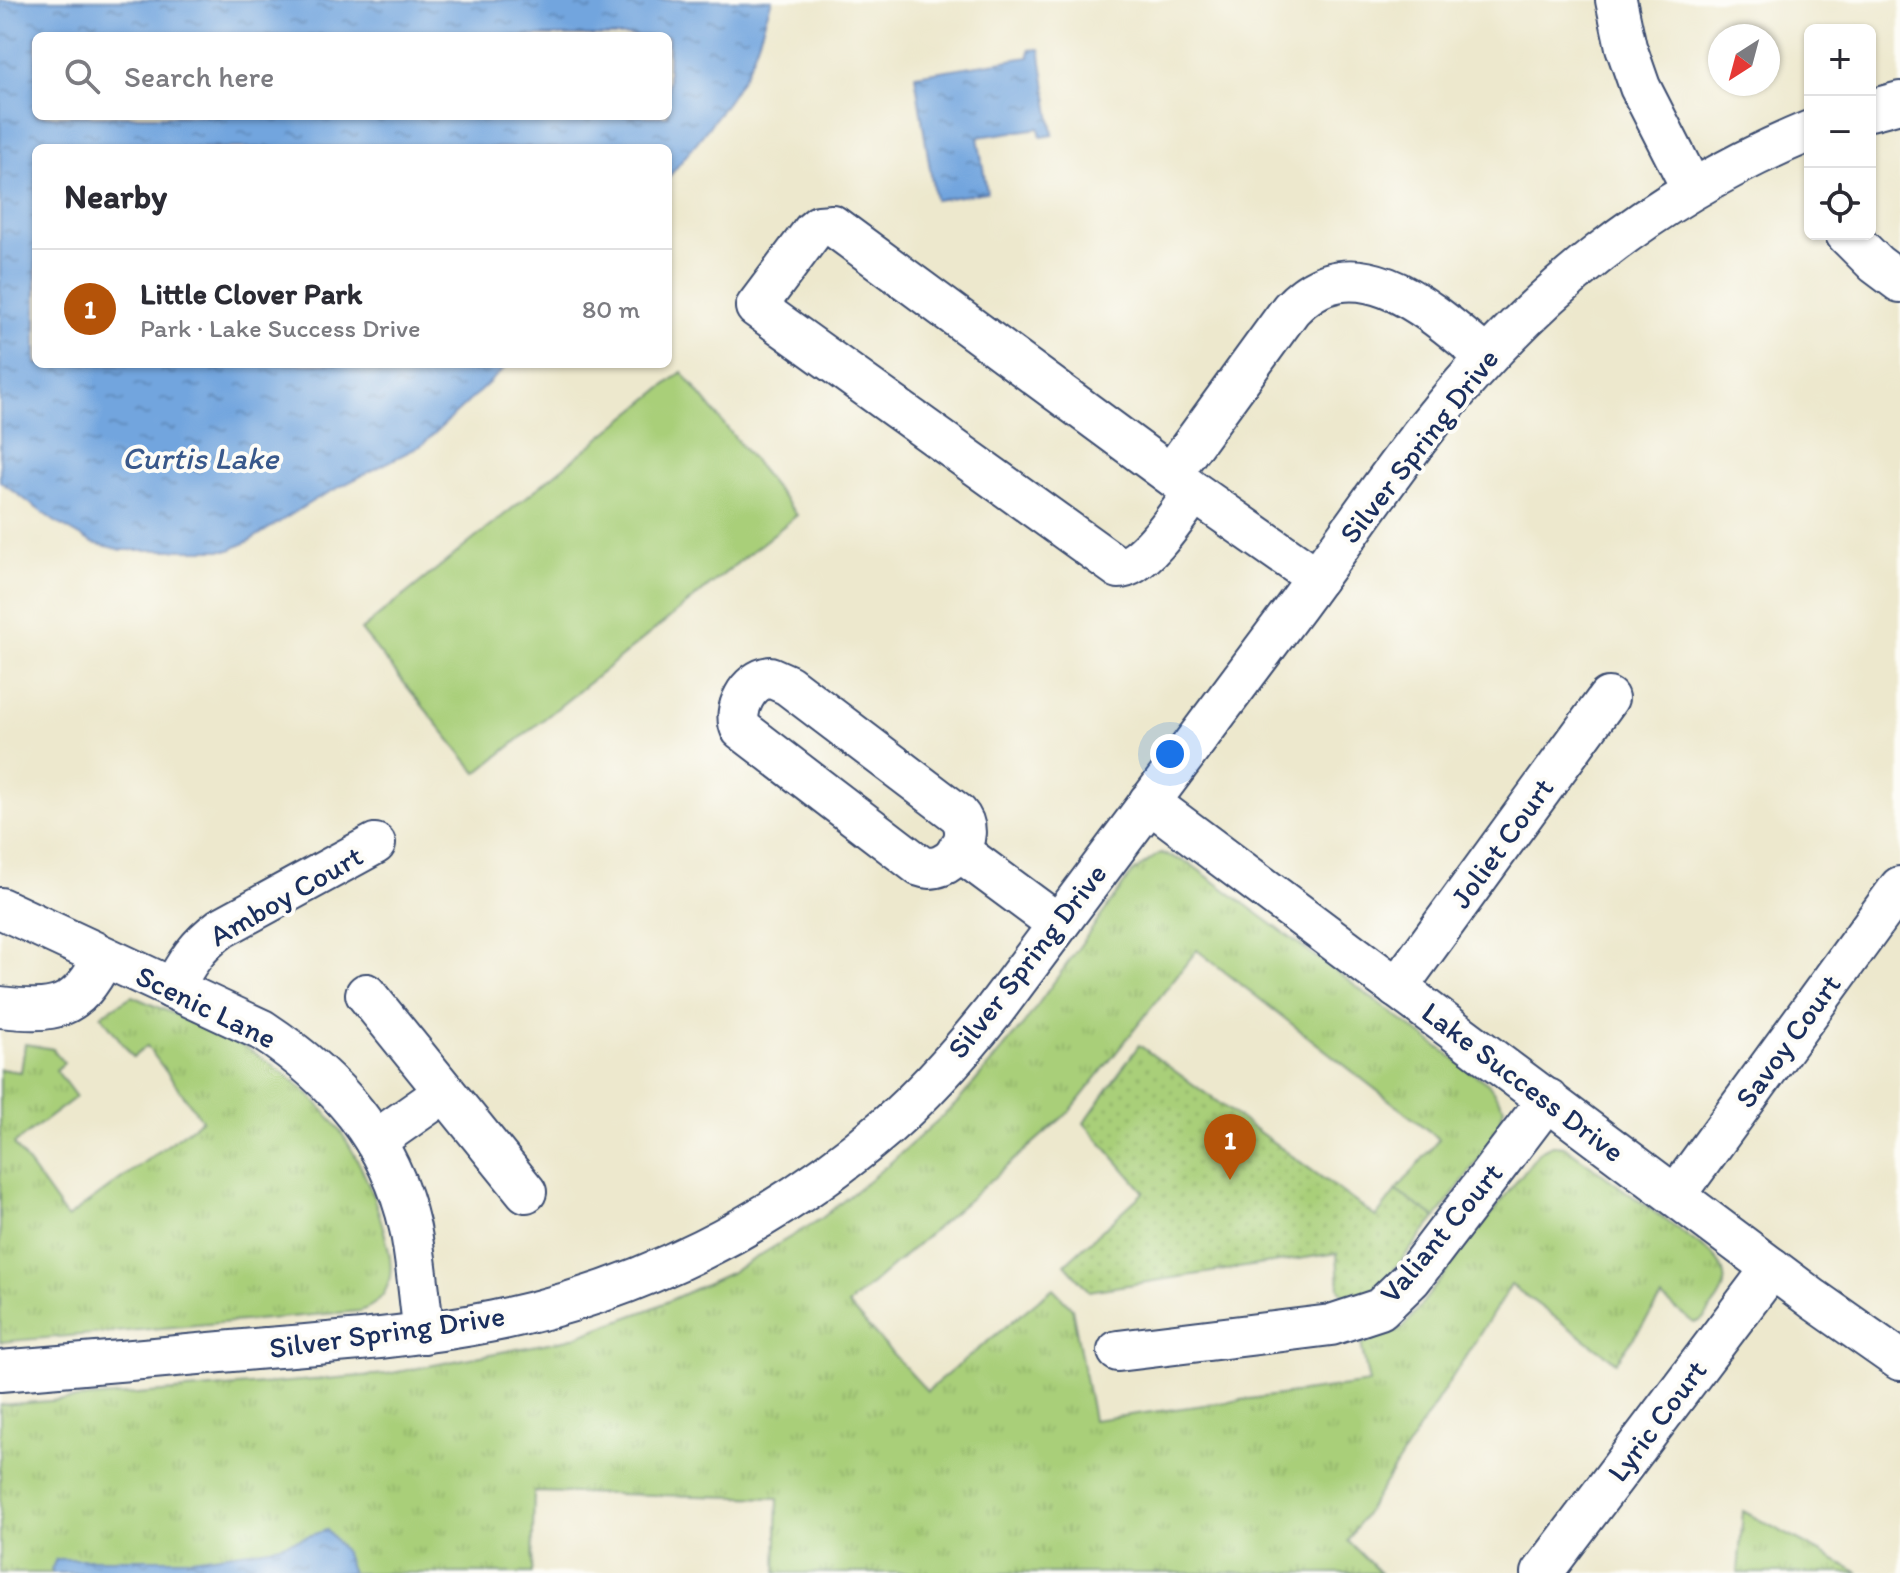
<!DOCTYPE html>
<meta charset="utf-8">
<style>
body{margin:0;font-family:Itim,sans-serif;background:#f7f7f7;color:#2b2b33}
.controls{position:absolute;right:24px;top:24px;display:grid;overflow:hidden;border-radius:12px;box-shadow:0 2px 6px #0004}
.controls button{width:72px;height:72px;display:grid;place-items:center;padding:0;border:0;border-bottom:2px solid #e1e1e2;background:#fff;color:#2b2b33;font:40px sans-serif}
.compass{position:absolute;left:1708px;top:24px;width:72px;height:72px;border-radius:50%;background:#fff;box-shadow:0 2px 6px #0004;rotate:216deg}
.you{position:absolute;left:1170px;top:754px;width:28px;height:28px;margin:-20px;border:6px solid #fff;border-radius:50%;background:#1a73e8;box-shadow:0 0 0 12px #1a73e833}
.badge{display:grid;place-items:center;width:52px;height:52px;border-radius:50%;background:#b45309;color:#fff;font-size:26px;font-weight:700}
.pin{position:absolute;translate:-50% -66px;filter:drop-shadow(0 2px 4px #0008)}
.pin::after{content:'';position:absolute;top:42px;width:28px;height:24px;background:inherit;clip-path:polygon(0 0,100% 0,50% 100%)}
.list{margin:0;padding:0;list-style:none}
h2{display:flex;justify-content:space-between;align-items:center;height:104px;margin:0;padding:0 32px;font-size:34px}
h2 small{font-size:26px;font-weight:400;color:#7c7c81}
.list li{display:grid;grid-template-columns:52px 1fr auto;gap:24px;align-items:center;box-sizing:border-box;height:120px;padding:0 32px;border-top:2px solid #e1e1e2}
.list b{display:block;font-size:30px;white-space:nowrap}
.list p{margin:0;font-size:26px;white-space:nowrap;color:#7c7c81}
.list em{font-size:26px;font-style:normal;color:#7c7c81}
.icon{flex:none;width:44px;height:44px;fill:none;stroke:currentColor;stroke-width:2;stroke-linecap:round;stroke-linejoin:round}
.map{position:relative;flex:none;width:1900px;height:1573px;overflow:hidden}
.search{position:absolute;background:#fff;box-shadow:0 2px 6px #0004;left:32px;top:32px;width:640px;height:88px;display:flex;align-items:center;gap:20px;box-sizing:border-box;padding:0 28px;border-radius:12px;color:#7c7c81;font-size:30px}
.panel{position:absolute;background:#fff;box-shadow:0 2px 6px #0004;left:32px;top:144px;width:640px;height:224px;border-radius:12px}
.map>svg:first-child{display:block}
.grass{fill:url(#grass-tufts);stroke:#627f6c;stroke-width:2}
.park{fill:url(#park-dots);stroke:#627f6c;stroke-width:2}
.garden{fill:#a9cf79;stroke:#627f6c;stroke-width:2}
.water{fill:url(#water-ripples);stroke:#466a9e;stroke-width:2;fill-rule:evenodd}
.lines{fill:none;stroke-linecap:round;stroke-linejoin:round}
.minor-casing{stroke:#3a4b6f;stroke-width:44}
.minor{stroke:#fff;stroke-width:40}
.labels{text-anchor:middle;stroke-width:8;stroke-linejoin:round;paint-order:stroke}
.street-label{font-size:30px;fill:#1b2f5e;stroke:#fdfcf7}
.water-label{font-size:32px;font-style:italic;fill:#39588b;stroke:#fdfcf7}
</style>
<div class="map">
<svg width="1900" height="1573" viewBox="0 0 1900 1573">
<defs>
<pattern id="grass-tufts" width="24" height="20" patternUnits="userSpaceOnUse" patternTransform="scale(2)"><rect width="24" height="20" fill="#a9cf79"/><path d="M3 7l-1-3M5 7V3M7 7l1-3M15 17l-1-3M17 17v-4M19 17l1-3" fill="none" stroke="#91b26b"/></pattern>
<pattern id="park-dots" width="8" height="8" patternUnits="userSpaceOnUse" patternTransform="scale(2)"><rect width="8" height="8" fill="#a9cf79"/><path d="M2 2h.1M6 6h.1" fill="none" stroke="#91b26b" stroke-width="1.8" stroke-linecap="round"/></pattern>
<pattern id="water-ripples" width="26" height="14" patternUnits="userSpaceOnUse" patternTransform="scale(2)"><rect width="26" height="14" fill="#72a5de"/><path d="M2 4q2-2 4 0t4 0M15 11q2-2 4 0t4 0" fill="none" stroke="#5d87b7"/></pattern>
</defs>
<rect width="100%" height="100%" fill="#fdfcf7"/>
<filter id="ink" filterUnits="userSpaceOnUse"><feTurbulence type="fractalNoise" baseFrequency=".0125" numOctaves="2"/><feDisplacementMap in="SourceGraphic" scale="16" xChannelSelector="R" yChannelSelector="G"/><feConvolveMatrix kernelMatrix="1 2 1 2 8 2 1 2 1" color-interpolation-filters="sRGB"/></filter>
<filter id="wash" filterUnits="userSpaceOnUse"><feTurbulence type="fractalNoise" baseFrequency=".006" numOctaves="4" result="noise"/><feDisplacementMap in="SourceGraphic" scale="32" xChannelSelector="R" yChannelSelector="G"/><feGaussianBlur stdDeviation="1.8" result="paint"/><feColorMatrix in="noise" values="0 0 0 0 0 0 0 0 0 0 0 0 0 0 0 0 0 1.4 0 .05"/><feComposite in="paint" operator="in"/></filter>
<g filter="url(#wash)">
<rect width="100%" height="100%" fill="#ede8cd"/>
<g class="grass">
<path d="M1160,853L1189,863L1488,1084L1504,1107L1497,1134L1436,1218L1396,1191L1439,1139L1197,950L1070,1111L848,1305L927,1391L1053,1288L1072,1308L1093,1420L1369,1383L1361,1344L1403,1328L1540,1151L1552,1145L1564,1146L1712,1254C1729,1272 1728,1288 1713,1306C1707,1314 1704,1321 1694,1323L1662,1298L1616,1362L1511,1285L1348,1541L1380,1573H776L778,1498L534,1492L532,1573H0V1405L387,1374L569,1339L653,1308L732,1272L822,1218L890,1163L957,1103L1024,1024L1132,873Z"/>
<path d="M132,996C170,1013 212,1028 248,1049C330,1098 367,1156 388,1247C395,1275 389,1301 360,1311L0,1342V1069L21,1072L25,1044L53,1049L64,1063L56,1070L76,1097L14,1144L67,1218L202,1120L147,1046L133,1057L101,1015Z"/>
<polygon points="1743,1511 1859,1573 1738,1573"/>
</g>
<polygon class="park" points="1139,1045 1376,1217 1396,1191 1436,1218 1379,1288 1347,1300 1339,1288 1337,1253 1089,1291 1065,1264 1144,1192 1084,1123"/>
<polygon class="garden" points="682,372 797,515 477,773 361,630"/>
<g class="water">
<path d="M0,0H772C762,27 755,58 740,82C719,116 693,147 668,178V148H36V364H509L422,445L316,499L249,541L230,550H122L93,543L54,521L0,481ZM668,36V116H36V36Z"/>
<polygon points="1040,49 1053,135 1041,137 1039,128 978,137 987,192 935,200 915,75 1029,57 1029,50"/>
<polygon points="327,1530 344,1551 352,1573 53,1573 51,1570 56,1559 192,1559 270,1548"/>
</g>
</g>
<g filter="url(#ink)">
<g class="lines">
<defs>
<g id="minor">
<polyline points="1616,0 1626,47 1640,87 1692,189"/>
<polyline points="1870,110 1900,102"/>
<polyline points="1846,234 1876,264 1900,282"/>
<path d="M1171,474L1291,309C1356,240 1432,312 1486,357"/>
<path d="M1194,492C1180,512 1144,568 1119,568L756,307L813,231L819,226L832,225L1194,492L1317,578"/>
<path d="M770,677L788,685L958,814C979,837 948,877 920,866L741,729C732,710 748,680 770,677Z"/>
<polyline points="1149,802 1813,1299 1900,1360"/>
<polyline points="958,850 1058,924"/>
<path d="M0,908L262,1030C336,1079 390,1139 410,1228C417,1262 419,1298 424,1333"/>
<polyline points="1397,988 1608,698"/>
<path d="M173,989C185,964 198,945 221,928L375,844"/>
<polyline points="366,994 526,1192"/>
<path d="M0,1007C54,1013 77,1011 103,958"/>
<polyline points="375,1141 445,1092"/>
<polyline points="1676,1195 1900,887"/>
<polyline points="1118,1351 1331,1325 1380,1309 1411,1279 1548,1099"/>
<path d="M0,1371C89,1364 177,1356 266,1348C342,1342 419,1336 494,1321C638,1292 775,1223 886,1127C925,1093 961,1052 993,1012C1095,877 1195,740 1297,605C1341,546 1382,484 1427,427C1534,293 1651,197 1810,131"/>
<polyline points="1542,1573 1772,1268"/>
</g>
</defs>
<use href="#minor" class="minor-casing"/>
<use href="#minor" class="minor"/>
</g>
</g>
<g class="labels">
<g class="street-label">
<text transform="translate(1419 446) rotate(-52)" y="10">Silver Spring Drive</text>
<text transform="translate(1502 843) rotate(-54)" y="10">Joliet Court</text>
<text transform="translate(286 896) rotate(-30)" y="10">Amboy Court</text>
<text transform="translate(1027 961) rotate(-52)" y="10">Silver Spring Drive</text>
<text transform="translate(206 1007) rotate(26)" y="10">Scenic Lane</text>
<text transform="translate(1788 1041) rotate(-54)" y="10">Savoy Court</text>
<text transform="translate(1523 1082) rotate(37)" y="10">Lake Success Drive</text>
<text transform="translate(1441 1233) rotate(-50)" y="10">Valiant Court</text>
<text transform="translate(387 1332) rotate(-8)" y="10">Silver Spring Drive</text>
<text transform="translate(1657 1421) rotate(-53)" y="10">Lyric Court</text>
</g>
<g class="water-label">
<text x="200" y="469">Curtis Lake</text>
</g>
</g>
</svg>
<div class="controls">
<button>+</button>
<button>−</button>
<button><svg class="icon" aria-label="locate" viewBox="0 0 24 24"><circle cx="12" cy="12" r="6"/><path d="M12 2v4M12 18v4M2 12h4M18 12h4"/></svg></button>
</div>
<svg class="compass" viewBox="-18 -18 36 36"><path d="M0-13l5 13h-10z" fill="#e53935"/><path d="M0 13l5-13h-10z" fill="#7c7c81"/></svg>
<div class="you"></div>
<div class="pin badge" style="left:1230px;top:1180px">1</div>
<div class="search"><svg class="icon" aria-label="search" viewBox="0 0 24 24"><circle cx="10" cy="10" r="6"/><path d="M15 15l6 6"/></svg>Search here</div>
<section class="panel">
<h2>Nearby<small></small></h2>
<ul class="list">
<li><span class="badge">1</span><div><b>Little Clover Park</b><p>Park · Lake Success Drive</p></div><em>80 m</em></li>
</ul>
</section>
</div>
